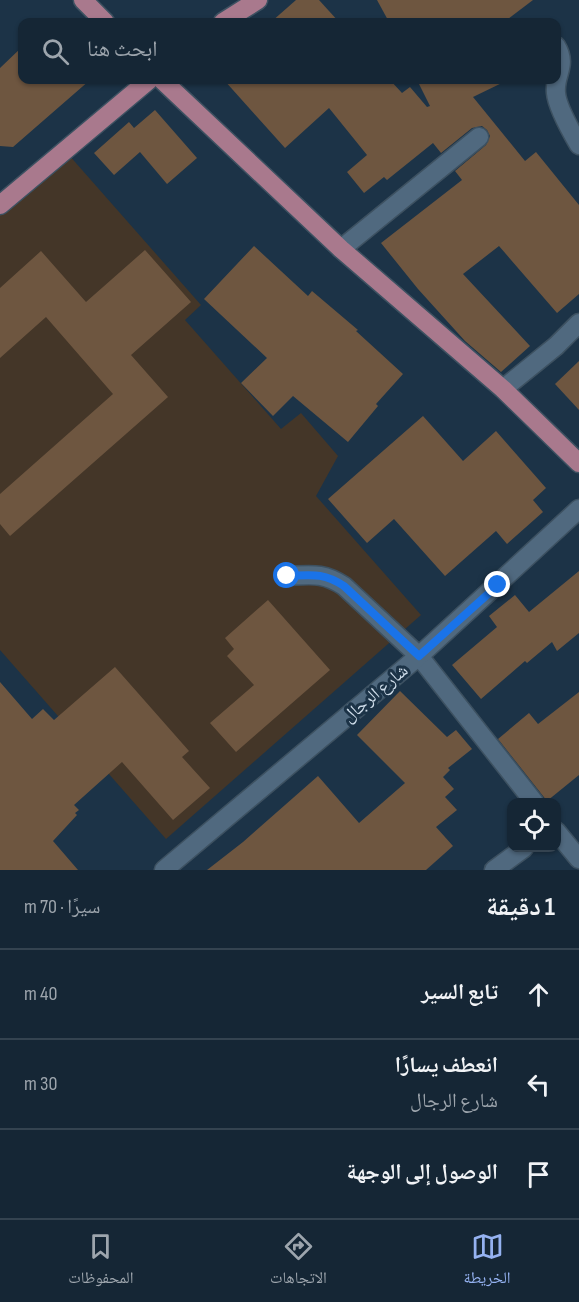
<!DOCTYPE html>
<html lang="ar">
<meta charset="utf-8">
<style>
body{margin:0;font-family:"Sofia Sans Condensed","Noto Naskh Arabic",sans-serif;background:#223241;color:#f1f3f6;direction:rtl}
.controls{position:absolute;right:18px;bottom:18px;display:grid;overflow:hidden;border-radius:12px;box-shadow:0 2px 4px #0004}
.controls button{width:54px;height:54px;display:grid;place-items:center;padding:0;border:0;border-bottom:2px solid #344350;background:#152635;color:#f1f3f6;font:30px sans-serif}
.stop{position:absolute;width:18px;height:18px;margin:-14px;border:4px solid #1a73e8;border-radius:50%;background:#fff}
.stop.end{background:#1a73e8;border-color:#fff;box-shadow:0 2px 6px #0008}
.list{margin:0;padding:0;list-style:none}
h2{display:flex;justify-content:space-between;align-items:center;height:78px;margin:0;padding:0 24px;font-size:26px}
h2 small{font-size:20px;font-weight:400;color:#9da5ad}
.list li{display:grid;grid-template-columns:39px 1fr auto;gap:18px;align-items:center;box-sizing:border-box;height:90px;padding:0 24px;border-top:2px solid #344350}
.list b{display:block;font-size:22px;white-space:nowrap}
.list p{margin:0;font-size:20px;white-space:nowrap;color:#9da5ad}
.list em{font-size:20px;font-style:normal;color:#9da5ad}
.icon{flex:none;width:33px;height:33px;fill:none;stroke:currentColor;stroke-width:2;stroke-linecap:round;stroke-linejoin:round}
.map{position:relative;flex:none;width:579px;height:870px;overflow:hidden;direction:ltr}
.search{position:absolute;background:#152635;box-shadow:0 2px 4px #0004;left:18px;right:18px;top:18px;height:66px;display:flex;align-items:center;gap:15px;box-sizing:border-box;padding:0 21px;border-radius:12px;color:#9da5ad;font-size:22px}
.sheet{height:348px;background:#152635}
nav{display:flex;justify-content:space-around;align-items:center;box-sizing:border-box;height:84px;border-top:2px solid #344350;background:#152635;font-size:16px;color:#9da5ad}
nav a{display:grid;justify-items:center;gap:3px}
nav .on{color:#95b2f1}
.map>svg:first-child{display:block}
.education{fill:#443628}
.building{fill:#6e5640}
.lines{fill:none;stroke-linecap:round;stroke-linejoin:round}
.minor-casing{stroke:#3d5161;stroke-width:21}
.major-casing{stroke:#3d5161;stroke-width:21}
.minor{stroke:#50697f;stroke-width:18}
.major{stroke:#a9798d;stroke-width:18}
.route{stroke:#1a73e8;stroke-width:8}
.labels{text-anchor:middle;stroke-width:6;stroke-linejoin:round;paint-order:stroke}
.street-label{font-size:18px;fill:#cedce9;stroke:#1c3347}
</style>
<div class="map">
<svg width="579" height="870" viewBox="0 0 579 870">
<rect width="100%" height="100%" fill="#1c3347"/>
<polygon class="education" points="68,154 201,305 185,320 281,429 301,413 338,456 316,496 421,615 166,839 0,650 0,214"/>
<g class="building">
<polygon points="296,0 319,0 339,22 271,22"/>
<polygon points="377,0 533,0 504,22 389,22"/>
<polygon points="22,47 22,80 90,80 13,147 0,146 0,68"/>
<polygon points="224,80 390,80 402,93 410,87 427,107 430,106 417,80 508,80 473,97 525,161 536,152 579,205 579,294 557,313 499,246 463,274 530,346 501,372 465,341 418,289 381,243 462,180 455,171 486,145 490,136 487,130 482,126 472,128 441,153 433,143 387,180 384,177 364,193 347,172 367,155 329,108 285,148"/>
<polygon points="155,110 197,158 167,184 140,152 114,175 94,153 129,122 134,128"/>
<polygon points="254,246 308,296 312,291 358,330 356,331 403,374 376,404 378,406 348,442 293,396 273,416 241,383 267,358 204,299"/>
<polygon points="145,250 191,302 131,355 168,397 10,536 0,524 0,494 113,394 46,317 0,358 0,288 41,251 86,302"/>
<polygon points="579,361 579,410 555,384"/>
<polygon points="423,416 463,461 496,431 546,488 533,500 543,512 507,544 496,531 445,576 394,519 367,543 328,499"/>
<polygon points="579,571 579,633 557,651 552,642 527,663 525,661 481,699 452,665 497,627 489,616 515,595 529,612"/>
<polygon points="268,600 330,670 236,752 210,723 254,685 227,656 234,649 225,638"/>
<polygon points="115,667 189,751 182,757 210,788 173,820 122,762 74,805 79,810 75,813 77,815 53,841 78,870 0,870 0,682 32,719 43,709 54,720"/>
<polygon points="400,691 447,737 456,730 472,749 448,768 450,770 443,777 454,789 445,797 457,810 436,827 453,846 426,870 207,870 243,842 318,776 359,823 405,783 357,735"/>
<polygon points="579,692 579,775 547,801 498,739 529,713 538,724"/>
</g>
<g class="lines">
<defs>
<g id="minor">
<path d="M556,46C568,66 554,74 556,93C557,106 572,133 579,145"/>
<polyline points="341,249 479,137"/>
<polyline points="503,389 556,346 579,323"/>
<path d="M287,576C311,575 323,572 344,586L419,656L534,802"/>
<polyline points="556,831 579,859"/>
<polyline points="164,870 419,656 579,509"/>
<polyline points="494,870 524,848"/>
</g>
<g id="major">
<polyline points="83,0 105,22"/>
<polyline points="223,22 258,0"/>
<polyline points="162,80 341,249 503,389 579,463"/>
<polyline points="0,205 149,80"/>
</g>
</defs>
<use href="#minor" class="minor-casing"/>
<use href="#major" class="major-casing"/>
<use href="#minor" class="minor"/>
<use href="#major" class="major"/>
</g>
<g class="lines">
<path class="route" d="M287,576C311,575 323,572 344,586L419,656L498,585"/>
</g>
<g class="labels">
<g class="street-label">
<text transform="translate(375 693) rotate(-40)" y="6">شارع الرجال</text>
</g>
</g>
</svg>
<div class="controls">
<button><svg class="icon" aria-label="locate" viewBox="0 0 24 24"><circle cx="12" cy="12" r="6"/><path d="M12 2v4M12 18v4M2 12h4M18 12h4"/></svg></button>
</div>
<div class="stop" style="left:287px;top:576px"></div>
<div class="stop end" style="left:498px;top:585px"></div>
<div class="search"><svg class="icon" aria-label="search" viewBox="0 0 24 24"><circle cx="10" cy="10" r="6"/><path d="M15 15l6 6"/></svg>ابحث هنا</div>
</div>
<section class="sheet">
<h2>1 دقيقة<small>سيرًا · 70 m</small></h2>
<ul class="list">
<li><svg class="icon" aria-label="ahead" viewBox="0 0 24 24"><path d="M12 20V5M6 11l6-6 6 6"/></svg><div><b>تابع السير</b></div><em>40 m</em></li>
<li><svg class="icon" aria-label="left" viewBox="0 0 24 24"><path d="M17 20v-9H6M10 6l-5 5 5 5"/></svg><div><b>انعطف يسارًا</b><p>شارع الرجال</p></div><em>30 m</em></li>
<li><svg class="icon" aria-label="arrive" viewBox="0 0 24 24"><path d="M6 21V4h12l-3 4 3 4H6"/></svg><div><b>الوصول إلى الوجهة</b></div></li>
</ul>
</section>
<nav>
<a class="on"><svg class="icon" aria-label="map" viewBox="0 0 24 24"><path d="M3 6l6-2 6 2 6-2v14l-6 2-6-2-6 2zM9 4v14M15 6v14"/></svg>الخريطة</a>
<a><svg class="icon" aria-label="directions" viewBox="0 0 24 24"><path d="M12 3l9 9-9 9-9-9zM9 14v-3h6M13 9l2 2-2 2"/></svg>الاتجاهات</a>
<a><svg class="icon" aria-label="saved" viewBox="0 0 24 24"><path d="M7 4h10v16l-5-4-5 4z"/></svg>المحفوظات</a>
</nav>
